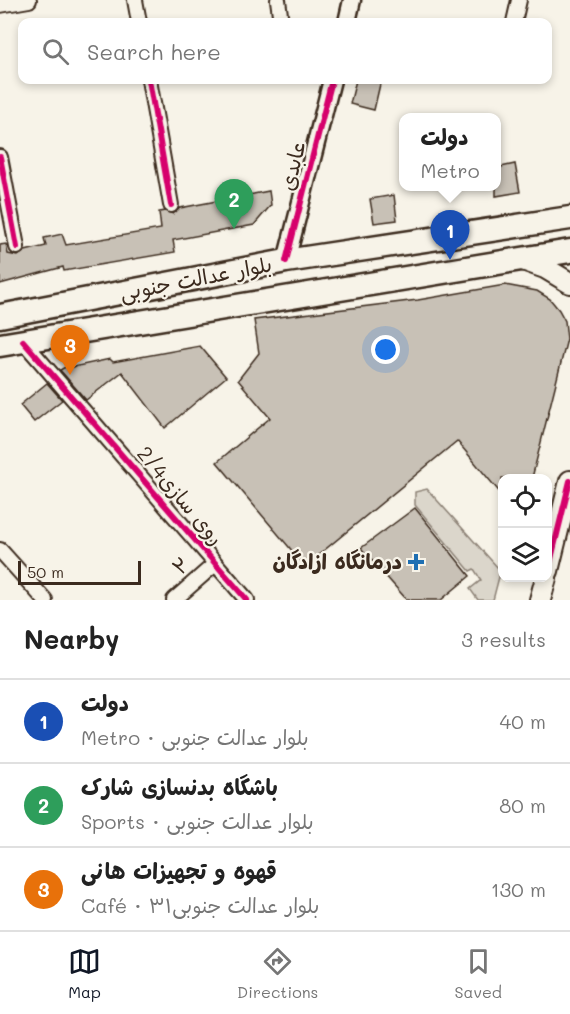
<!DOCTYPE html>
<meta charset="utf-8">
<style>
body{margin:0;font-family:Mali,"Playpen Sans Arabic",sans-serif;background:#f6f6f6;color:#222}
.controls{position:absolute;right:18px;bottom:18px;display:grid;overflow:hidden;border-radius:12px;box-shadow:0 3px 9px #0003}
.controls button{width:54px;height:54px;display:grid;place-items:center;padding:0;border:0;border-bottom:2px solid #e0e0e0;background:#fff;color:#222;font:30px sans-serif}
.scale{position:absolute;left:18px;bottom:15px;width:123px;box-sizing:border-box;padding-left:6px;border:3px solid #3b2a1e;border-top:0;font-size:16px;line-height:21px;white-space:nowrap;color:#3b2a1e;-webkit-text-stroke:4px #f7f3e8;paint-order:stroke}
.you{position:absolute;left:386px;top:350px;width:21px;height:21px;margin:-15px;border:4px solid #fff;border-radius:50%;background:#1a73e8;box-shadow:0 0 0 9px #1a73e833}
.badge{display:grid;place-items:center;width:39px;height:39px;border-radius:50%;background:#111827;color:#fff;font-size:20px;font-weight:700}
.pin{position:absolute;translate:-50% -50px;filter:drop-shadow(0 2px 3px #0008)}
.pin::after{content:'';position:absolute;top:32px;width:21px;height:18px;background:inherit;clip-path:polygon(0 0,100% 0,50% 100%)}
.popup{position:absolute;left:399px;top:113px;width:102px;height:78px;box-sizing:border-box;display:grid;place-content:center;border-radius:12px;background:#fff;filter:drop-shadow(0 2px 4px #0005);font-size:20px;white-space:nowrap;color:#767676}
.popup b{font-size:22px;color:#222}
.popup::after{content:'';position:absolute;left:50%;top:100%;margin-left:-12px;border:12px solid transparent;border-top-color:#fff}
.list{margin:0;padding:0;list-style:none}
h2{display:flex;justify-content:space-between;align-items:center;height:78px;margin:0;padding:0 24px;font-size:26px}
h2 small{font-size:20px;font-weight:400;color:#767676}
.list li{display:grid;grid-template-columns:39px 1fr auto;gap:18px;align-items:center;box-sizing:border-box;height:84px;padding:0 24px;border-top:2px solid #e0e0e0}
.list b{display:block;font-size:22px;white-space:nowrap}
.list p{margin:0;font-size:20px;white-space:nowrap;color:#767676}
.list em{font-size:20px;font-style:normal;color:#767676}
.icon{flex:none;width:33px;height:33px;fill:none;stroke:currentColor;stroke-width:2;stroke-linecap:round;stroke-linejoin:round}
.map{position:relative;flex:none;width:570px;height:600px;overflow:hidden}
.search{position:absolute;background:#fff;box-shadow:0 3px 9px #0003;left:18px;right:18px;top:18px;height:66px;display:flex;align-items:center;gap:15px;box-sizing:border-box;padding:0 21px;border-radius:12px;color:#767676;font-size:22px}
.sheet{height:330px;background:#fff}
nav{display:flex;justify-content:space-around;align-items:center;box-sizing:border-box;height:84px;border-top:2px solid #e0e0e0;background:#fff;font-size:16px;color:#767676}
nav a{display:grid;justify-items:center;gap:3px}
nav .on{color:#111827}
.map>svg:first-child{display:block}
.green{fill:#dbd6cb;stroke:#8b8074;stroke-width:1.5}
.building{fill:#c8c1b6;stroke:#3b2a1e;stroke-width:1.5}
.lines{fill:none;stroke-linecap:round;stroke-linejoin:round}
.minor-casing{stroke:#3b2a1e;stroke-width:18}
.tertiary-casing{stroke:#3b2a1e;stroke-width:21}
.secondary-casing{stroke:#3b2a1e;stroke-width:24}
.primary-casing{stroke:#3b2a1e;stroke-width:27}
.minor{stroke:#f7f3e8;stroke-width:14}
.tertiary{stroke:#f7f3e8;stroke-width:16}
.secondary{stroke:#f7f3e8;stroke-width:20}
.primary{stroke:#f7f3e8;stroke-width:22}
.cycleway-casing{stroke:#f7f3e8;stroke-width:10}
.cycleway{stroke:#d6006c;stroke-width:6}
.poi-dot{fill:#1f6fb2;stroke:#f7f3e8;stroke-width:2}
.labels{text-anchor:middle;stroke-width:4.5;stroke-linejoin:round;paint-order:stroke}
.street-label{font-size:21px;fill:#3b2a1e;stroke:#f7f3e8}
.poi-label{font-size:21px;font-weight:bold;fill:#3b2a1e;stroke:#f7f3e8;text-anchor:end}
</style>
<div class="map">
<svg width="570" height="600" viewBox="0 0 570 600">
<rect width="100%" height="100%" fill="#f7f3e8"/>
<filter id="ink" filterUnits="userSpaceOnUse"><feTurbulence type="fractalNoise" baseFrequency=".0167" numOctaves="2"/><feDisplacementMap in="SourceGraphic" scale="12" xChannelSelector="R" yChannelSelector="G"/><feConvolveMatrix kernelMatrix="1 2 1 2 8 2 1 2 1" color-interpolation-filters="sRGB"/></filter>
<g filter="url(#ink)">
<polygon class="green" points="427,489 499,569 499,577 493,600 478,600 470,589 481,580 474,569 470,571 415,505 415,492"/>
<g class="building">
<polygon points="356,80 381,80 374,110 350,104"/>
<polygon points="515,164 520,192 496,196 496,168"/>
<polygon points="269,191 271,205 254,225 173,240 175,252 64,271 63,267 0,284 0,245 6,244 8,254 18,256 25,251 46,246 44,238 62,234 66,245 161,229 159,212 165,211 173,214 180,208"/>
<polygon points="394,195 397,220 374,223 370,199"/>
<polygon points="505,285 537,291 550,299 559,310 565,321 567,339 532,478 502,478 502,495 457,441 305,566 217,462 270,418 238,380 259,353 254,320 418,300"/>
<polygon points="200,346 226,377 165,428 122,372 86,400 60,370 67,366 73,367 110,359 113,362"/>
<polygon points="47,383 62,400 34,422 20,405"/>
<polygon points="415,508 470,576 441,600 407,600 361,548"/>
</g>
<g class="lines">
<defs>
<g id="minor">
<polyline points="135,0 139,22"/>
<polyline points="278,0 281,22"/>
<polyline points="0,5 29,0"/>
<polyline points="514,22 519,0"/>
<polyline points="149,80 171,205"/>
<polyline points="0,157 17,247"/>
<polyline points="23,341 247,600"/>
<polyline points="0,550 45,600"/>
<polyline points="174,600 215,564"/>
</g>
<g id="tertiary">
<polyline points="347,22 352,0"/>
<polyline points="286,261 332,80"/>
</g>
<g id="secondary">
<polyline points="520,259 545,268 570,283"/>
<polyline points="548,571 570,481"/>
<polyline points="540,600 546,578"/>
</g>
<g id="primary">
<polyline points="0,316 286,261 570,218"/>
<polyline points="0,345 570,251"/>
</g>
</defs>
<use href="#minor" class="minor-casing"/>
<use href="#tertiary" class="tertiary-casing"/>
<use href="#secondary" class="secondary-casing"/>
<use href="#primary" class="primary-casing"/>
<use href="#minor" class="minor"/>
<use href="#tertiary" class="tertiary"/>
<use href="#secondary" class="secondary"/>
<use href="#primary" class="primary"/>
<defs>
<g id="cycleway">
<polyline points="149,80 171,205"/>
<polyline points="0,157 17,247"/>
<polyline points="286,261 332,80"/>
<polyline points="23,341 247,600"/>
<polyline points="548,571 570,481"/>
</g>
</defs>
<use href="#cycleway" class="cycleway-casing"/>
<use href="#cycleway" class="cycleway"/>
</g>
</g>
<path class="poi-dot" d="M413 553h6v6h6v6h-6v6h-6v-6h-6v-6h6z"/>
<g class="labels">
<g class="street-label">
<text transform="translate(293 166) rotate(-76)" y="7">عابدی</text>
<text transform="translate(196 279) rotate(-11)" y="7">بلوار عدالت جنوبی</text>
<text transform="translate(180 496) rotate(50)" y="7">روی سازی2/4</text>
<text transform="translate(181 566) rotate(-41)" y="7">۲</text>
</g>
<g class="poi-label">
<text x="402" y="569">درمانگاه ازادگان</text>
</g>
</g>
</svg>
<div class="controls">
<button><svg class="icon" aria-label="locate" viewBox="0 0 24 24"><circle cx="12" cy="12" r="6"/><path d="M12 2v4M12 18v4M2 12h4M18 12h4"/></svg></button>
<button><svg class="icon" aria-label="layers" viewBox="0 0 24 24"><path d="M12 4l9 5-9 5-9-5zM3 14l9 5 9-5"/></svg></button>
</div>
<div class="scale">50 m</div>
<div class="you"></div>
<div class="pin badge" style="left:450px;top:260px;background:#1a4fb4">1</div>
<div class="popup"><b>دولت</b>Metro</div>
<div class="pin badge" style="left:234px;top:229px;background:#2e9e5b">2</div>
<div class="pin badge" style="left:70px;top:375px;background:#e8710a">3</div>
<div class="search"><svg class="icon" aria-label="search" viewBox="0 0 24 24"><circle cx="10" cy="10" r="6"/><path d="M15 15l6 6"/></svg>Search here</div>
</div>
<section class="sheet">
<h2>Nearby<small>3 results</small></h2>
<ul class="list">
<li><span class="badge" style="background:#1a4fb4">1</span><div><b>دولت</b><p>Metro · بلوار عدالت جنوبی</p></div><em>40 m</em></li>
<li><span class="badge" style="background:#2e9e5b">2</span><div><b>باشگاه بدنسازی شارک</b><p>Sports · بلوار عدالت جنوبی</p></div><em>80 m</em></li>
<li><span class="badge" style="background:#e8710a">3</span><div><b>قهوه و تجهیزات هانی</b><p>Café · بلوار عدالت جنوبی۳۱</p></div><em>130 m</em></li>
</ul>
</section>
<nav>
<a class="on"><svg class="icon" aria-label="map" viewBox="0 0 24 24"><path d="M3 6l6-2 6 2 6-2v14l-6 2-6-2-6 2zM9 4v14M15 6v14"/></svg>Map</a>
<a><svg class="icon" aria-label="directions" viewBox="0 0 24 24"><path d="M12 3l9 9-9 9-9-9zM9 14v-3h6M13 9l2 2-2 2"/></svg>Directions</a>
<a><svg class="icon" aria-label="saved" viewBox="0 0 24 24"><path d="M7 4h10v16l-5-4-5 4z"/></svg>Saved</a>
</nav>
